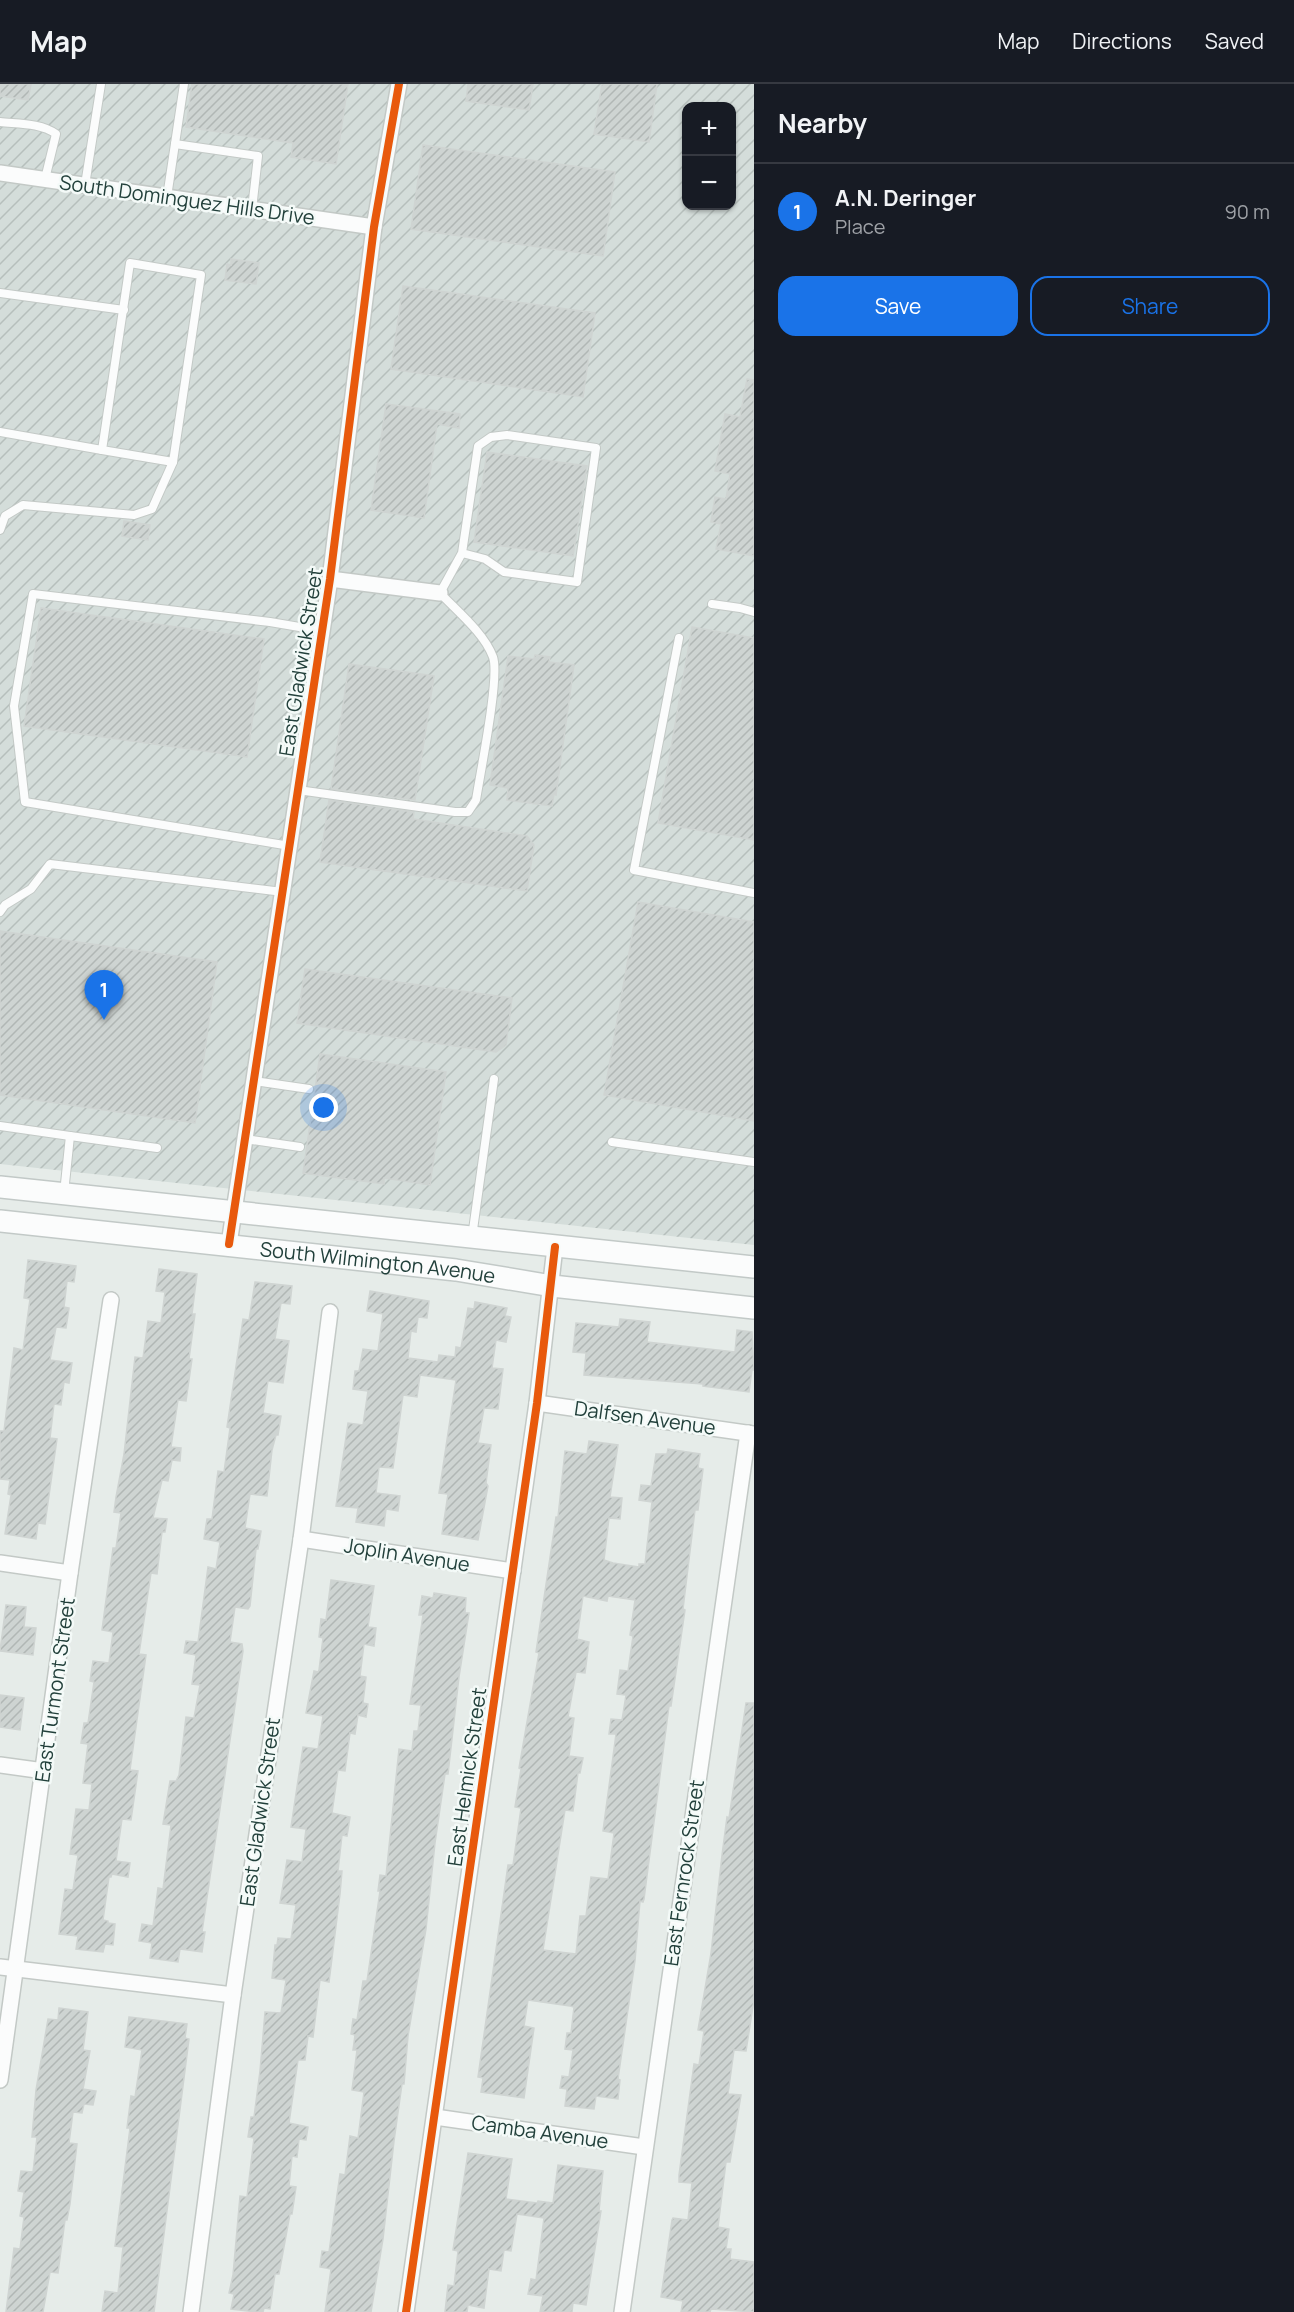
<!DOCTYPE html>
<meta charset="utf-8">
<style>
body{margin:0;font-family:Manrope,sans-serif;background:#20242c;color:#f1f3f6}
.controls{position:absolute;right:18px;top:18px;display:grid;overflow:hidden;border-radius:12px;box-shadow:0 2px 4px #0004}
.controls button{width:54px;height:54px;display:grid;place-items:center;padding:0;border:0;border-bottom:2px solid #363941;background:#171b24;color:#f1f3f6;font:30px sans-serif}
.you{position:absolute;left:324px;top:1024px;width:21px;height:21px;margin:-15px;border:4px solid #fff;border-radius:50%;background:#1a73e8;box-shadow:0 0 0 9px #1a73e833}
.badge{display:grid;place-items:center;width:39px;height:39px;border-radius:50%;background:#1a73e8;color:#fff;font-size:20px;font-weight:700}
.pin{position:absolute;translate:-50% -50px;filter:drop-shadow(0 2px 3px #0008)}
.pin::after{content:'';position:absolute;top:32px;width:21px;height:18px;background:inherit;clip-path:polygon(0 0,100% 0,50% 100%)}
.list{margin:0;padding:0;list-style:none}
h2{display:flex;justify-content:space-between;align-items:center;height:78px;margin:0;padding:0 24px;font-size:26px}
h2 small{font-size:20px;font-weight:400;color:#9ea1a6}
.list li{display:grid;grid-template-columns:39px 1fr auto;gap:18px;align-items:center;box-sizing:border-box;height:96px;padding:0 24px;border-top:2px solid #363941}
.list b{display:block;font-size:22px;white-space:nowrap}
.list p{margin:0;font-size:20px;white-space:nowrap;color:#9ea1a6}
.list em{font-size:20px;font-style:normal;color:#9ea1a6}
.actions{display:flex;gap:12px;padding:18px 24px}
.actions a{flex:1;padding:14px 0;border:2px solid #1a73e8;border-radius:18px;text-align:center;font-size:21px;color:#1a73e8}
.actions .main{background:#1a73e8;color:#fff}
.map{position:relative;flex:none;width:754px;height:2228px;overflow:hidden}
header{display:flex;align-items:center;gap:36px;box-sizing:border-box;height:84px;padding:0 30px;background:#171b24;border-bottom:2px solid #363941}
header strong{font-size:28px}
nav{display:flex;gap:33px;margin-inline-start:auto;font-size:21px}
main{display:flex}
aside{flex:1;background:#171b24}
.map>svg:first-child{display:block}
.industrial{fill:url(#industrial-furrows);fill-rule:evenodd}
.building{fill:url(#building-hatch);stroke:#cfd4d2;stroke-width:1.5;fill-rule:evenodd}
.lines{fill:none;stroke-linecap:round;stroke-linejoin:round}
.service-casing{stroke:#c3c9c6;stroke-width:10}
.minor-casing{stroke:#c3c9c6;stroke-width:18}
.secondary-casing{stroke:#c2c9c7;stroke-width:24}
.service{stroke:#fbfcfc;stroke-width:8}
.minor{stroke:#fbfcfc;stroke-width:15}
.secondary{stroke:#fbfcfc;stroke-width:21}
.cycleway-casing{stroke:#f4faf8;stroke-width:11}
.cycleway{stroke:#e8590c;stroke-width:8}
.labels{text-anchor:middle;stroke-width:5;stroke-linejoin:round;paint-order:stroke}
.street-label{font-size:20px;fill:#22403b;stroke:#f4faf8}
</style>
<header>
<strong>Map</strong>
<nav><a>Map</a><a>Directions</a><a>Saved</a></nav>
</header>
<main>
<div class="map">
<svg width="754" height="2228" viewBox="0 0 754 2228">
<defs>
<pattern id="industrial-furrows" width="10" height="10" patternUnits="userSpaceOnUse" patternTransform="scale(1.5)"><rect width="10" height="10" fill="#d4ddda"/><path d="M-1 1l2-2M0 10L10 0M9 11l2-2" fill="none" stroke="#b6bfbc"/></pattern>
<pattern id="building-hatch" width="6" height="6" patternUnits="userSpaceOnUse" patternTransform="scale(1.5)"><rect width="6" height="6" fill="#ced4d2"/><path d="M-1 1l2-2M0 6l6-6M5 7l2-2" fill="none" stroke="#b1b7b5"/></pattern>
</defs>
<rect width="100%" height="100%" fill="#e6ece9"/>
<path class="industrial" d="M0,0H754V1161L0,1080ZM686,22H732V122H686Z"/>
<g class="building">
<polygon points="0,0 31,0 28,16 0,12"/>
<polygon points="192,0 348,0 336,80 291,73 293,59 186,43"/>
<polygon points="468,0 533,0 529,26 466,17"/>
<polygon points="602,0 657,0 649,58 594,50"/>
<polygon points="423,61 615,88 603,172 411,145"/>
<polygon points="231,175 259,179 256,200 225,196 227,180 231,181"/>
<polygon points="403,202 595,229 583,313 391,285"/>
<polygon points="747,295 754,296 754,472 716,465 721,440 711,438 715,413 726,415 730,390 715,387 725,330 740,333"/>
<polygon points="386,320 460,330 459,344 437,340 424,434 371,426"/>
<polygon points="487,368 587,382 573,472 474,458"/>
<polygon points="124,437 150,441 148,456 122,452"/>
<polygon points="41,524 264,555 247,673 24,642"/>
<polygon points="692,543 754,554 754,756 658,739"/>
<polygon points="535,571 550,573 549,578 574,581 556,711 554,710 552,722 507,716 508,704 490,701 508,572 534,575"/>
<polygon points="349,580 434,592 415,716 331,705"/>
<polygon points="329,716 414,728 413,735 527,752 534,761 527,807 320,778"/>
<polygon points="638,818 754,838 754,1037 604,1011"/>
<polygon points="0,847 217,878 195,1039 0,1011"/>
<polygon points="305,885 512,914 506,961 496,968 297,939"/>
<polygon points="320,970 446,988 430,1101 384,1094 384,1100 303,1089"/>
<polygon points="28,1176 76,1182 74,1198 67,1197 64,1223 69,1224 66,1244 56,1243 50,1276 72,1279 69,1299 64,1298 61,1321 54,1320 50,1354 57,1355 54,1376 45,1440 38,1439 36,1455 5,1450 11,1411 8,1410 10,1396 0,1395 0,1347 4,1347 14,1264 23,1266 30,1215 24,1214"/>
<polygon points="159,1185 197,1190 192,1230 195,1230 189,1275 192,1275 186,1317 178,1316 174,1343 171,1363 181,1364 180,1377 172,1376 168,1397 162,1396 153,1434 167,1435 165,1448 162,1448 157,1490 151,1489 139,1570 146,1571 130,1686 138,1687 131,1736 122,1735 116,1777 130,1779 128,1793 112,1790 111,1793 109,1793 103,1836 108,1837 108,1839 115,1840 113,1861 105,1860 103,1868 76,1865 78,1852 59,1850 65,1805 73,1806 78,1771 70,1770 76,1725 89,1726 92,1700 83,1699 88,1660 81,1659 84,1639 88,1639 94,1598 90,1597 93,1577 109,1579 113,1548 102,1546 113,1464 116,1464 121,1429 114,1428 116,1413 124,1370 135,1273 143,1274 148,1237 161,1239 165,1208 156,1207"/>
<polygon points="255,1198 292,1202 290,1220 281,1219 275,1255 289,1257 283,1299 268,1297 263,1329 281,1332 278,1351 276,1351 272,1366 267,1412 250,1410 245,1444 261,1447 258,1465 256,1465 250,1522 248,1525 235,1523 230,1558 242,1560 243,1567 202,1848 205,1848 202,1868 180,1865 178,1878 150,1874 152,1859 139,1857 142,1840 153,1842 158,1804 163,1805 171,1741 163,1740 170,1697 176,1697 179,1691 186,1633 194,1634 200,1601 192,1600 196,1571 184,1569 186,1557 198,1558 208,1483 216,1485 220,1458 204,1455 207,1435 212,1435 218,1387 224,1388 230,1344 227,1343 243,1235 249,1236"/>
<polygon points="370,1207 429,1217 427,1234 418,1233 416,1248 411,1247 408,1274 438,1278 439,1271 455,1273 456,1263 461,1264 468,1224 474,1225 475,1218 507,1224 505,1232 511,1233 506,1258 496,1256 492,1284 503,1285 498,1325 484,1324 478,1359 491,1361 486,1399 488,1402 478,1456 442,1450 448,1410 439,1409 456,1296 420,1291 417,1313 403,1311 393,1384 379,1383 376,1409 400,1412 398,1427 386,1425 384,1442 356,1438 358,1424 336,1422 348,1339 363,1341 368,1307 353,1305 355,1287 359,1287 363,1265 378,1267 383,1230 367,1227"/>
<polygon points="620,1235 650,1238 647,1258 735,1268 737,1246 752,1248 754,1286 752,1286 749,1308 703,1302 703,1300 584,1291 586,1269 573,1268 576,1239 619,1243"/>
<path d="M589,1357L618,1361L610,1413L622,1414L620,1435L609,1434L604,1476L613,1479L639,1483V1480H645L652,1418L639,1416L641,1401L651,1402L656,1370H667L668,1365L700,1370L698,1384L703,1385L698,1426H695L683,1525L685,1526L671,1622H669L644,1815L643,1818L640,1817L635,1877L618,1995L620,1996L618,2015L596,2012L594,2025L565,2022L567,2005L560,2004L562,1992L569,1993L573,1966L565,1965L567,1949H571L574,1923L570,1922L528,1916L524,1942L534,1944L524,2014L481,2008L483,1994L478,1993L508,1781H513L521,1724L515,1723L521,1685L519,1684L539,1569L536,1568L556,1433H558L565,1367L587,1370ZM583,1512L607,1517L608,1512L635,1516L630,1551L633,1552L628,1587L620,1586L617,1610L626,1611L622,1636L611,1635L609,1650H616L603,1747L614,1749L608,1795L591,1793L586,1832H580L576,1870L543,1866L565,1726L573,1727L578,1689H580L583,1674L569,1672L574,1634L568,1633L576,1588L585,1589L589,1558L577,1555Z"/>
<polygon points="331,1496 374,1502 368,1543 376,1544 374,1562 364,1560 360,1592 366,1593 363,1619 368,1620 366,1633 358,1631 355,1650 350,1649 345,1687 338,1686 332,1729 350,1733 347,1752 342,1751 338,1787 342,1787 340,1810 329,1898 320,1896 313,1953 308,1952 305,1976 298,1976 289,2039 308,2043 306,2056 299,2055 297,2073 292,2072 289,2102 296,2103 292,2130 290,2130 279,2190 275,2190 270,2225 264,2224 263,2228 256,2228 231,2225 234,2210 229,2209 233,2191 240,2112 247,2113 254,2054 248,2053 251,2033 254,2033 260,1987 265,1928 281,1929 286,1896 272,1894 275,1861 277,1861 278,1854 291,1855 296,1821 280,1819 287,1776 302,1778 306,1745 291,1743 303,1663 318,1665 323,1632 306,1629 314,1587 318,1588 319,1586 323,1554 319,1553 321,1535 326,1536"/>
<polygon points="434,1509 466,1514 465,1529 469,1529 459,1593 448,1690 445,1690 435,1759 426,1845 408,1952 404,2000 402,2000 394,2057 383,2155 371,2228 325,2228 331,2185 320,2183 322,2167 329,2168 340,2090 345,2091 350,2052 358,2054 364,2008 352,2006 357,1966 353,1966 355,1951 351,1950 353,1935 357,1936 363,1897 367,1897 380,1807 378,1807 380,1791 386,1792 399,1665 412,1667 414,1647 418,1647 421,1621 410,1620 423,1531 419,1531 422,1512 433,1514"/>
<polygon points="6,1521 26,1523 24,1543 36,1544 33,1571 0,1567"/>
<polygon points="0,1611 24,1614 20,1646 0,1643"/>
<polygon points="746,1619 754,1619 754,1916 746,1967 734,1966 728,2010 741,2011 730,2078 726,2078 718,2143 729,2145 726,2165 731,2165 730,2175 754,2178 754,2228 711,2225 710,2228 681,2228 683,2217 661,2213 672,2136 673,2134 688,2136 692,2099 679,2098 679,2091 694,1980 699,1981 704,1947 698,1946 711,1869 722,1771 727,1733 729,1734"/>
<polygon points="59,1924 88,1928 83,1966 90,1967 83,2005 96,2007 93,2021 84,2020 82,2029 73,2028 69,2059 77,2060 70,2120 67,2136 65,2136 58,2189 50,2188 43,2228 6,2228 14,2164 20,2165 24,2133 20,2132 24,2108 18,2107 21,2087 33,2088 37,2053 32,2053 36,2006 48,1935 58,1936"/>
<polygon points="129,1933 187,1940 185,1954 189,1955 154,2228 102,2228 105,2207 118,2209 123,2163 115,2162 130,2044 127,2044 131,2012 135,2013 142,1966 125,1963"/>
<polygon points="468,2069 512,2075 506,2115 537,2119 538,2117 553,2119 558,2081 603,2087 599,2127 601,2127 586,2221 573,2219 572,2228 540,2228 543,2212 528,2210 531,2195 536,2196 544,2134 517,2130 511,2167 504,2166 501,2187 489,2185 484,2224 468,2221 467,2228 445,2228 448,2201 454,2202 458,2167 453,2166"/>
</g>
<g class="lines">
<defs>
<g id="service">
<path d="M0,38C18,40 41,39 56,50L45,95"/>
<polyline points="175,60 258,72 252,125"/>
<polyline points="85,101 101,0"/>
<polyline points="167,113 184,0"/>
<polygon points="130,179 201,191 173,378 102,366"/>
<polyline points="0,209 124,226"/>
<polyline points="0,348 102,366"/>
<polyline points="0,446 5,432 23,421 134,431 152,425 173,378"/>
<polyline points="712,520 740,524 754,528"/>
<polyline points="679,554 634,786 754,809"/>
<path d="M298,706L455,728H468L476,716C480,690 500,593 493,573C484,549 458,528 440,509L462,469L478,362L491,353L507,351L596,364L577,498L504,488L485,475L462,469"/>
<polyline points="290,762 25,718 14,622 33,510 270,538 323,547"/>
<polyline points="0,828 5,821 31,805 50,780 283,808"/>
<polyline points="254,997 309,1005"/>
<polyline points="0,1042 70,1052 64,1109"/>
<polyline points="70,1052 157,1064"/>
<polyline points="245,1055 300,1063"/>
<polyline points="612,1058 754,1078"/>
<polyline points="472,1153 494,995"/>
</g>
<g id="minor">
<polyline points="0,89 374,143"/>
<polyline points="330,495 440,509"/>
<polyline points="229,1160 330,495 374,143 399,0"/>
<polyline points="537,1319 754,1350"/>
<polyline points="301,1455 513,1487"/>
<polyline points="0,1479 70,1489"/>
<polyline points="0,1681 44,1687"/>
<polyline points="0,1883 233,1911"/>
<polyline points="0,1996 70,1489 111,1216"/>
<polyline points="435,2033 644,2063"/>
<polyline points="191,2228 233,1911 301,1455 330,1228"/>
<polyline points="406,2228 537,1319 555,1163"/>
<polyline points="622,2228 748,1349"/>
</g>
<g id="secondary">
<polyline points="0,1103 754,1183"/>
<path id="s1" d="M0,1137L456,1186L552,1202L754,1224"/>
</g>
</defs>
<use href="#service" class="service-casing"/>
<use href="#minor" class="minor-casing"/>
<use href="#secondary" class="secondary-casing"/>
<use href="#service" class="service"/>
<use href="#minor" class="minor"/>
<use href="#secondary" class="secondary"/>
<defs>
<g id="cycleway">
<polyline points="229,1160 330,495 374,143 399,0"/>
<polyline points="406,2228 537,1319 555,1163"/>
</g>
</defs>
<use href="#cycleway" class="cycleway-casing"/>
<use href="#cycleway" class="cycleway"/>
</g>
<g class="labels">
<g class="street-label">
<text transform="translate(187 116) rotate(8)" y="7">South Dominguez Hills Drive</text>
<text transform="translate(301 578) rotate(-81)" y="7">East Gladwick Street</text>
<text dy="7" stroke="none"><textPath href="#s1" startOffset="380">South Wilmington Avenue</textPath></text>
<text transform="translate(645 1334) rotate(8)" y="7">Dalfsen Avenue</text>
<text transform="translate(407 1471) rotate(9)" y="7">Joplin Avenue</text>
<text transform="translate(55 1606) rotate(-82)" y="7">East Turmont Street</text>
<text transform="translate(467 1693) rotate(-82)" y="7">East Helmick Street</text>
<text transform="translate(260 1728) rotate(-82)" y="7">East Gladwick Street</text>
<text transform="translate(684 1789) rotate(-82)" y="7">East Fernrock Street</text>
<text transform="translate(540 2048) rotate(8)" y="7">Camba Avenue</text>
</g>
</g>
</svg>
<div class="controls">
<button>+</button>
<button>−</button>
</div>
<div class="you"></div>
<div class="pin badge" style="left:104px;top:936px">1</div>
</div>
<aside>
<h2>Nearby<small></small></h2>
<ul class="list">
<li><span class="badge">1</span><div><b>A.N. Deringer</b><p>Place</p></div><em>90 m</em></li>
</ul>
<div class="actions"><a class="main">Save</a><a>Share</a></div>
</aside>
</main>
